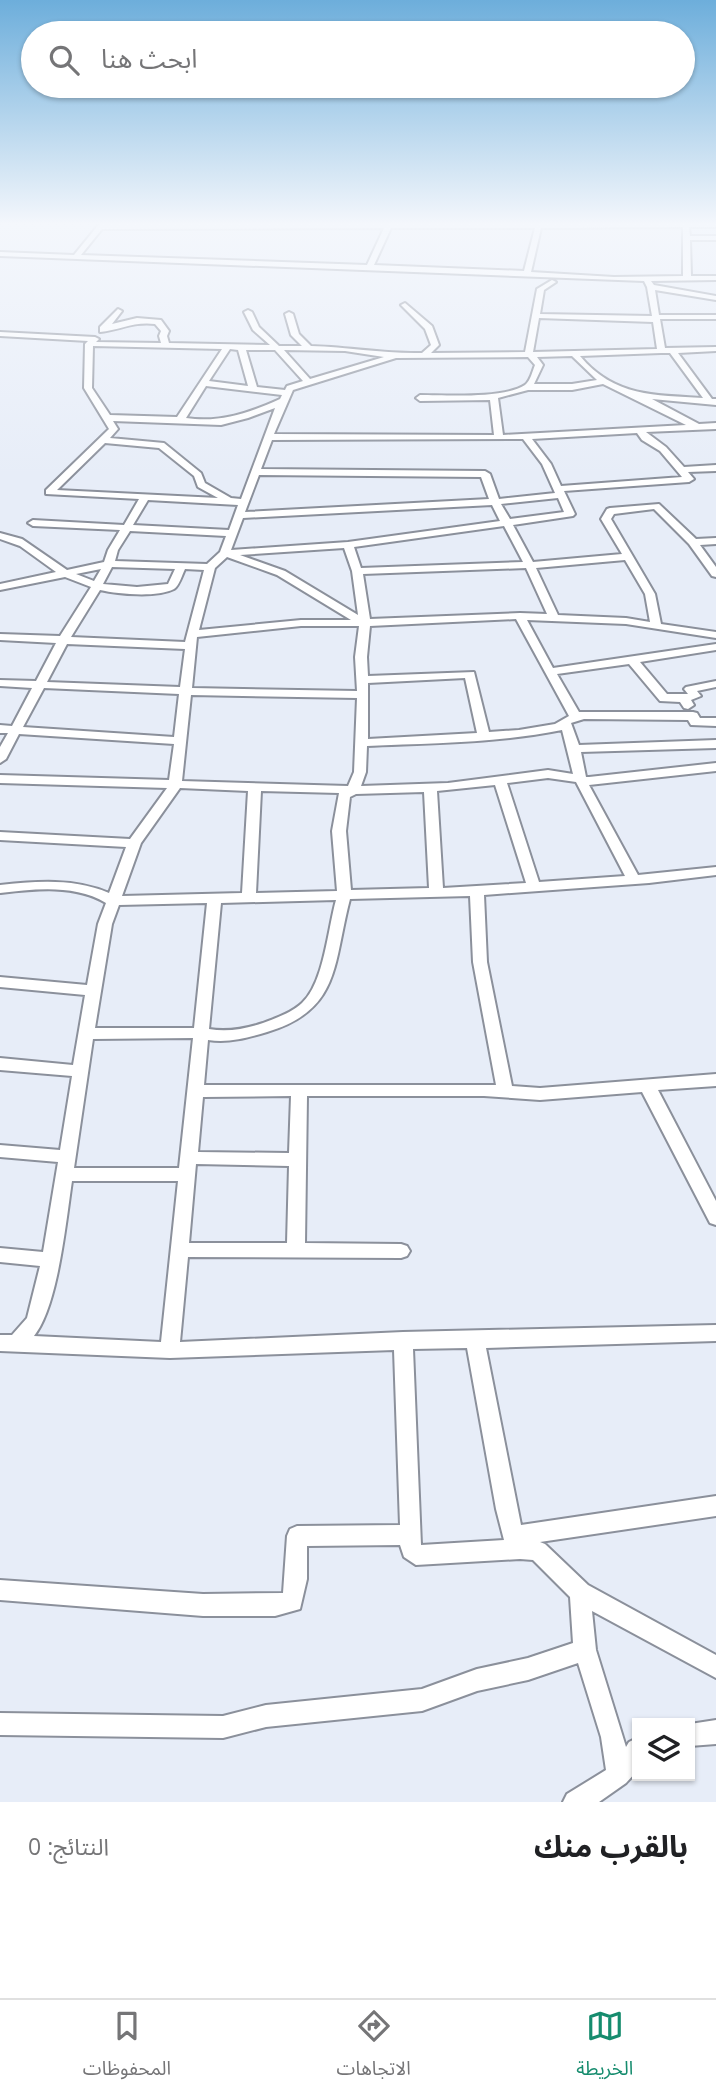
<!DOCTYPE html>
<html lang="ar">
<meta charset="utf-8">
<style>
body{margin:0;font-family:"Open Sans","Noto Sans Arabic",sans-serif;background:#f6f6f6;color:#202124;direction:rtl}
.controls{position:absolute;right:21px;bottom:21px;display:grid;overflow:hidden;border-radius:0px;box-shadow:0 2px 5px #0004}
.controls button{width:63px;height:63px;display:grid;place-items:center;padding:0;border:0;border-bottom:2px solid #e0e0e0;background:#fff;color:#202124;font:35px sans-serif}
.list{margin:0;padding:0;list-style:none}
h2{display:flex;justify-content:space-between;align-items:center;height:91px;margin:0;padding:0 28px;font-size:30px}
h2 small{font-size:23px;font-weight:400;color:#757577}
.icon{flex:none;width:38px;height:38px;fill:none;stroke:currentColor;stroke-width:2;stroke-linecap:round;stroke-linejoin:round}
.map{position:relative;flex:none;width:716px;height:1802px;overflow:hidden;direction:ltr}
.search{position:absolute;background:#fff;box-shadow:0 2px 5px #0004;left:21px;right:21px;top:21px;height:77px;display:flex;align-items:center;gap:18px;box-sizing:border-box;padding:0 24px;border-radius:38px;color:#757577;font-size:26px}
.sheet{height:196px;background:#fff}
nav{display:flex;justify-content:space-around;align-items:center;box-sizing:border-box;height:98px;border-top:2px solid #e0e0e0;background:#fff;font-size:19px;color:#757577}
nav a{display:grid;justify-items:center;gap:4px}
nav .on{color:#168c6e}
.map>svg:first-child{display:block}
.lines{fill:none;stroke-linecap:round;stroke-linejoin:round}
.street-casing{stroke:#8b909b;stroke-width:4}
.street{fill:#fff;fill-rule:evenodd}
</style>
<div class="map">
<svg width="716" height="1802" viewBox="0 0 716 1802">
<rect width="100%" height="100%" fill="#e7edf8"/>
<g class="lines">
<defs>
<g id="street">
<path d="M100,223H716V227H689L690,236H716V240H690L691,276H716V280L651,281L654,285L716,296V300L655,290L659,315H716V319H660L665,348L716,347V351L678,353L712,399H716V405L652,399L699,424L716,423V429L646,432L666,447L684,467L716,465V471L688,472L694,479L689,482L564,491L575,514L573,516L513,525L533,562L622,554L601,519L607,509L610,508L659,504L696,539L716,538V544L700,545L716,567V577L712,576L689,544L654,509L614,514L611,519L655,594L661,624L716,632V638L626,624L527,620L553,668L716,644V650L640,662L667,694H688L684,689L686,687L716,681V687L697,691L701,696L691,700L694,705L688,709L684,708L680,702L660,701L629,664L557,674L579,712H693L697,713L700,718H716V726L691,725L688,720L584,719L571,723L579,745L716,740V748L581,752L586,777H589L716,763V771L589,785L638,875L716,867V875L649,883L484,895L487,962L512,1086L540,1088L716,1074V1086L658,1090L716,1201V1225L710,1223L642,1092L540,1100L484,1096H307L305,1243L401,1244L407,1246L410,1251L407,1256L401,1258L188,1257L180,1342L403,1332L716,1325V1341L486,1348L521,1525L716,1496V1516L540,1542L545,1544L588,1585L716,1655V1678L592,1611L596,1650L626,1747L629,1742L637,1738V1771L626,1783L599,1802H563L567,1794L606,1770L601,1737L578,1663L528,1680L477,1691L422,1711L266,1727L223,1738L0,1735V1713L223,1716L266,1705L422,1689L477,1669L528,1658L573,1643L570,1597L533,1560L520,1559L416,1565L404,1557L400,1545L307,1546V1579L300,1609L275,1616H203L0,1600V1580L203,1594L283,1593L287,1536L290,1529L297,1526L400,1525L394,1350L170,1358L0,1351V1335H12L27,1318L40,1266L0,1262V1248L43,1252L58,1162L0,1157V1145L60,1150L72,1076L0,1070V1058L73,1065L85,995L0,987V977L87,985L98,924L106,903C75,884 34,889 0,893V885C36,881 75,878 109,893L126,847L0,840V832L130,839L167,788L0,783V775L169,780L174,744L19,734L6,759L0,763V747L8,733H0V725L12,726L32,688L0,686V680L36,681L56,643L0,640V634L60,636L91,587L65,577L0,590V584L56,572L20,546L0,539V533L22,539L67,570L104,562L108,550L120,530L33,526L28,523L33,520L124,525L139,499L46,494V490L109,429L84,388L85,344L88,341L0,336V332L95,337L99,339L96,342L161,343L159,336L161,331L155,324C135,321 119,330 100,332V327L118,309L122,311L112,324L137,318L161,320L169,331L167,336L169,343L270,345L253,330L244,312L248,310L252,312L259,327L279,346H302L291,335L285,314L289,312L293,314L299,334L311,346C349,347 385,354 422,353L431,345L425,329L401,305L405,303L432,326L439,345L431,353L525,352L537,289L552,280L556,282L544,290L540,314L652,316L647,287L644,281L0,256V252L74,255ZM683,227V276L614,277L531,272L541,228ZM384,228L367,265L81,255L102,229ZM391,228H535L524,271L374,265ZM539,318L653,322L657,349L533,352ZM93,346L222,349L177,417L110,415L92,388ZM230,349L238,350L248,386L209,381ZM246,350H275L303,381L287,386L285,390L257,387ZM284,350L345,351L384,357L310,379ZM661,353H670L703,398C655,395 614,397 580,356ZM572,356L597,380L572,384H534L543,365L537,357ZM528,357L535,365C532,372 531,380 525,385C503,399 446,395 420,395L416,398L420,401L490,400L494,435L274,434L293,390L396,358ZM603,384L686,425L503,435L498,398L528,390H572ZM206,386L282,395L280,399C249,413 220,423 186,418ZM275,408L241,499L231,498L205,483L201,473L164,443L110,438L118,429L113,421L221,425L248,418ZM637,433L642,440L660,451L682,477L561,486L551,464L532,439ZM523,439L542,464L555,493L499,499L490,474L485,471L261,469L272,440ZM105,443L159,448L194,476L198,487L218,498L57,490ZM259,475L481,477L489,499L245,512ZM558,498L564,512L510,519L501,504ZM148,500L238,505L229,530L133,525ZM492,505L500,521L348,542L231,550L243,518ZM504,526L523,562L361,568L354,547ZM130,531L226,536L220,552L207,564L115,561L118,550ZM344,548L352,571L358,615L285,571L240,555ZM227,557L277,575L351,620H301L199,630L215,568ZM625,560L645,594L650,622L626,618L558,615L536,568ZM112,567L175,569L168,584L137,587L103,584ZM526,568L547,614L520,613L370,619L363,574ZM101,569L94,581L76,574ZM185,569L204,570L185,642L71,637L100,590C118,594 156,598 174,589C179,586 182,575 185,569ZM516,619L569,716L555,724L519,730L489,732L474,672L368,676L367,657L370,626ZM301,626H359L355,657L357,691L192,688L197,637ZM67,644L185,649L180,687L47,682ZM465,678L477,733L368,739V683ZM44,688L179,694L174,737L23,727ZM191,695L357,698L354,772L348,786L182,781ZM562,730L573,774L548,770L448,783L361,786L366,772L367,746C432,743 498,743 562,730ZM548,778L576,782L625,876L539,882L507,783ZM495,785L526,883L443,888L437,791ZM180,788L248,791L242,893L122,896L141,843ZM261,791L339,793L332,831L337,891L256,893ZM424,792L429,888L351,890L346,831L350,797L356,794ZM470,896L473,962L496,1085H204L208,1040C229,1043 247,1038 267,1032C341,1010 333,963 350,899ZM336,900C328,928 324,983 302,1003C291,1013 276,1018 263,1023C245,1029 228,1032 209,1029L221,903ZM207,903L194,1028H95L112,924L119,905ZM193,1038L179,1168H74L93,1039ZM291,1096L289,1153L198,1152L203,1097ZM196,1164L289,1166L287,1243H189ZM72,1181H178L161,1342L34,1336C58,1306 66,1221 72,1181ZM467,1348L496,1509L504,1540L421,1545L413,1349Z"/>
<polygon points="716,1720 716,1744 690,1746 690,1724"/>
</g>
</defs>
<use href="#street" class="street-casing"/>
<use href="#street" class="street"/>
</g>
<linearGradient id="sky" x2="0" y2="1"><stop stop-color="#6daedb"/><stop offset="0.47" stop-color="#f4f7fc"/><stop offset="1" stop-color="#f4f7fc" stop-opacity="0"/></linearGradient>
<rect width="716" height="476" fill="url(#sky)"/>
</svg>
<div class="controls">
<button><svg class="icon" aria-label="layers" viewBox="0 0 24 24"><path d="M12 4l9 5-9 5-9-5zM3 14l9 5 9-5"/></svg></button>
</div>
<div class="search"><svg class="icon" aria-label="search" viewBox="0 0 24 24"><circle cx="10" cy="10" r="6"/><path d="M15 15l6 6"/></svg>ابحث هنا</div>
</div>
<section class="sheet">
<h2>بالقرب منك<small>النتائج: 0</small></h2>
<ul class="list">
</ul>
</section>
<nav>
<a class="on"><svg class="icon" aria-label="map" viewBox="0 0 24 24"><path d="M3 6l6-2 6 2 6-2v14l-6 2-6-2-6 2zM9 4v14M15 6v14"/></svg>الخريطة</a>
<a><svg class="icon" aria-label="directions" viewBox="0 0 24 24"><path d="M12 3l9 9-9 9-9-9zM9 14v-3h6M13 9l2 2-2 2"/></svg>الاتجاهات</a>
<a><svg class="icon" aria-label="saved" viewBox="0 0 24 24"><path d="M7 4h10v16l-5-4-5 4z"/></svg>المحفوظات</a>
</nav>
